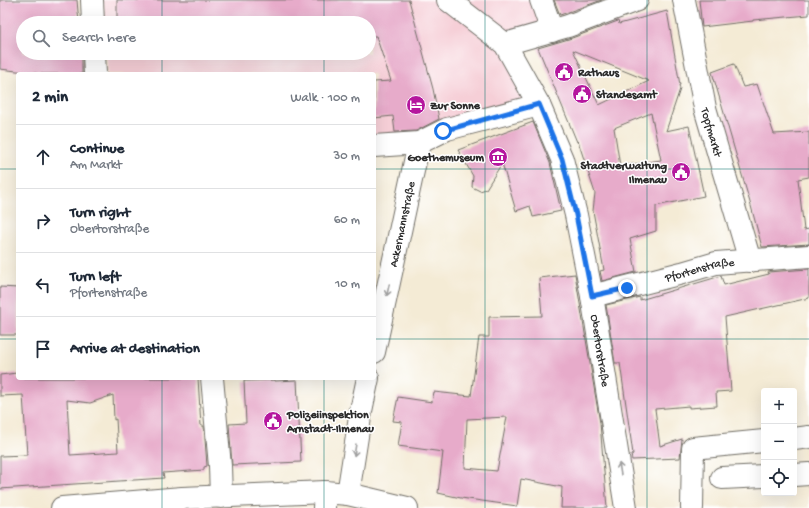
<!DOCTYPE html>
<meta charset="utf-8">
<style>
body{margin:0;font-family:"Gochi Hand",sans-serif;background:#f2f2f3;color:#1f2937}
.controls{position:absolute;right:12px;bottom:12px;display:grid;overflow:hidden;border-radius:4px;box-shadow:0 4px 16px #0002}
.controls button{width:36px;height:36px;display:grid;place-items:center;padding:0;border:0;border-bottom:1px solid #e0e1e3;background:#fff;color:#1f2937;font:20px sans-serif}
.stop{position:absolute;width:12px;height:12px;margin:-9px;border:3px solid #1a73e8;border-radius:50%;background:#fff}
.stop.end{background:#1a73e8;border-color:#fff;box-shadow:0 1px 4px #0008}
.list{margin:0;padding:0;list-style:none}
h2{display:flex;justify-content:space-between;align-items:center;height:52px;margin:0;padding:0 16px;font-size:17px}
h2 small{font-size:13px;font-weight:400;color:#747a83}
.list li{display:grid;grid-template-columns:26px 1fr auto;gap:12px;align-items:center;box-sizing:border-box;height:64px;padding:0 16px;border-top:1px solid #e0e1e3}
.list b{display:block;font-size:15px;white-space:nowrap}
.list p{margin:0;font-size:13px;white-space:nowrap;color:#747a83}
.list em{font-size:13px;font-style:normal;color:#747a83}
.icon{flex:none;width:22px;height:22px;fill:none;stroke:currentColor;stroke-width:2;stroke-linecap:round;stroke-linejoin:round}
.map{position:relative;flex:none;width:809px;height:508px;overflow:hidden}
.search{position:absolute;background:#fff;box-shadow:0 4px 16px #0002;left:16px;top:16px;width:360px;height:44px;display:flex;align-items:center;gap:10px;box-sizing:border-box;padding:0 14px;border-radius:22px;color:#747a83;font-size:15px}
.panel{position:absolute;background:#fff;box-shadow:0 4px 16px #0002;left:16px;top:72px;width:360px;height:308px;border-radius:4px}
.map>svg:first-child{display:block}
.built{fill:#f6cfd7}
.building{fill:#e7abca;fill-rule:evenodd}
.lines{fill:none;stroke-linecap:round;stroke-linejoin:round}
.minor-casing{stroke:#716e66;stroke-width:24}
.major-casing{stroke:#716e66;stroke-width:24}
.minor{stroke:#fff;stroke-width:22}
.major{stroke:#fff;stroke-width:22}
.oneway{stroke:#a0a0a0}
.route{stroke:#1a73e8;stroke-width:5}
.grid{fill:none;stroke:#0f766e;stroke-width:1;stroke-opacity:0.55}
.labels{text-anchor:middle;stroke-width:3;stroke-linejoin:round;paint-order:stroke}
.poi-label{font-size:12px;font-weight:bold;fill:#2b2b2b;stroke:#fff;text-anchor:start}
.street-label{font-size:12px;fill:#2b2b2b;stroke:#fff}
</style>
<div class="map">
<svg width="809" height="508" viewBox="0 0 809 508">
<rect width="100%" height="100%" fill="#fff"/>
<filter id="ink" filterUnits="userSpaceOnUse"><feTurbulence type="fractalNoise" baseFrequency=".025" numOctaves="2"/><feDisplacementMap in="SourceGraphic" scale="8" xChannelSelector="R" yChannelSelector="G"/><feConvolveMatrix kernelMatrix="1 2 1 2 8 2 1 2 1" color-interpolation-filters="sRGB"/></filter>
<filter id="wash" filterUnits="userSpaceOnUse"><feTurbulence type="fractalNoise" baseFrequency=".012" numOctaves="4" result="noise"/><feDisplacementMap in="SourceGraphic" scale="16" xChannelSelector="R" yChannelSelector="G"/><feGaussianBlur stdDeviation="0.9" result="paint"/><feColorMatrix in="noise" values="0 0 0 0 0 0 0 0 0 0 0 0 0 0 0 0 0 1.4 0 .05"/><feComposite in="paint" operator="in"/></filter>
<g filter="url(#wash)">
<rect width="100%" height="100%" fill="#f4ebd5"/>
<polygon class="built" points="103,0 547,0 560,33 520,48 546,112 416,137 374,139 374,74 108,74 106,53 369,53 369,23 105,23"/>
<g id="blocks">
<g class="building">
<polygon points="0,0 77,0 79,23 23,23 23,53 82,53 82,74 42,74 0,69"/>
<polygon points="117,0 409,0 433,89 439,119 416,131 395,132 393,116 374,118 374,82 391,81 376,36 369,36 369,23 117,23"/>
<polygon points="554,0 602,0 560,15"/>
<polygon points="699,0 809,0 809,15 753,20 753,21 702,27"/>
<path d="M667,11L680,85H679L680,89L666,131L689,126L704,196L656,206V231L630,239L636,272L602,281L600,271L604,270L593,211L595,193L578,141L577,142L538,48L572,38L618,21L619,24ZM573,50L649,81L599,105ZM651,113L661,160L620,166L614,128Z"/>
<polygon points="734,64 743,87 757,84 774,134 809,132 809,177 798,179 804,230 809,229 809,244 762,247 751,206 712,72"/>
<polygon points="533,122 550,163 561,211 533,217 530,206 516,211 502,163 486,189 480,191 472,187 473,176 458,150"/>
<polygon points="809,269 809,298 725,317 731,391 716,392 717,406 689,408 689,406 655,409 660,446 682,439 680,458 632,460 631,455 633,454 620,363 615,363 606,305 640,297 640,300 721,276 724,285 769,274 768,272"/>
<path d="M575,274L600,423L607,508H561L562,487L521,479L517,506L461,498L438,493L443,452L398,446L402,422L393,421L398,397L432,402L434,392L471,396L479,337H489V317L542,316L539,278ZM507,417L497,471L465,468L467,419Z"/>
<polygon points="0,287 18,288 18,335 0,335"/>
<path d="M17,373V378H198L201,426H204L207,466L204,467V470L163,473L164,478L0,489V456L27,455L23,395L0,396V375ZM113,395L114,420L116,419L118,452L70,455L67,400L90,403Z"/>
<polygon points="275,380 275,381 297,380 301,462 232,465 229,424 246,423 244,381"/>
</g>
</g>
</g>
<g filter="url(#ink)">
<use href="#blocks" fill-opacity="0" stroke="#716e66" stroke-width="1"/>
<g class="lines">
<defs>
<g id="minor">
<polyline points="92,0 93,23"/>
<path id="s1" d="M448,0L505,44L539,105L562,159L576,215L592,296L626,508"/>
<polyline points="541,0 552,31"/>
<path id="s2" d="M684,0L705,108L750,261"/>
<polyline points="505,44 568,26 637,0"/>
<polyline points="94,53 95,74"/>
<polyline points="374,146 419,143 447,129 539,105"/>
<path id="s3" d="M592,296L682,273L716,263L809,256"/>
<path id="s4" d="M374,352L419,143"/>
<polyline points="212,378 220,466 221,497"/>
<polyline points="794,439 809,437"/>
<polyline points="794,475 809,474"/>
<polyline points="722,478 764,476"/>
<polyline points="348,494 361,411 368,378"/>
<polyline points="324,508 325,492"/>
<polyline points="692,508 693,448 764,441"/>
</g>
<polyline id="major" points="62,508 182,498 325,492 348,494 407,508"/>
</defs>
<use href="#minor" class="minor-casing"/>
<use href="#major" class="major-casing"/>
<use href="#minor" class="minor"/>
<use href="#major" class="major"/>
</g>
<defs><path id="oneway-shaft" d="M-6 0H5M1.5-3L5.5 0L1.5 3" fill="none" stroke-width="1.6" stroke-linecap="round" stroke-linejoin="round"/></defs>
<g class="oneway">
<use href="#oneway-shaft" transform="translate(388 290) rotate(102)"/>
<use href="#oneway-shaft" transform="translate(355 450) rotate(99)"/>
<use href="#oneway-shaft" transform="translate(620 469) rotate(-99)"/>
</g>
</g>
<g class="lines" filter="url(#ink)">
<polyline class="route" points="443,131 539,104 562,159 576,215 592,296 627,288"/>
</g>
<path class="grid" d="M162,0V23M324,0V23M485,0V508M647,0V508M162,53V74M324,53V74M0,169H18M374,169H809M0,339H18M374,339H809M162,378V508M324,378V508"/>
<defs>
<symbol id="civic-disc" viewBox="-11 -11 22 22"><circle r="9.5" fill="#b5179e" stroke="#fff"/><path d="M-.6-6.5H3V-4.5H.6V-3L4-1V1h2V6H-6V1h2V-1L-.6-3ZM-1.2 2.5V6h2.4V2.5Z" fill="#fff"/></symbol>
<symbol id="hotel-disc" viewBox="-11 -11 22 22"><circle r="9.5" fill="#b5179e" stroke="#fff"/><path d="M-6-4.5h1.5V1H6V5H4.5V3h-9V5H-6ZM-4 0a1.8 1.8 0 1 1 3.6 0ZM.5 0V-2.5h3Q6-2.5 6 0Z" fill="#fff"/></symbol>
<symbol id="museum-disc" viewBox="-11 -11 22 22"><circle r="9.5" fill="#b5179e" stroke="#fff"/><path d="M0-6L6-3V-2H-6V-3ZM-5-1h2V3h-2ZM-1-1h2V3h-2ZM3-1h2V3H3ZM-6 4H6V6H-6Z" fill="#fff"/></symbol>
</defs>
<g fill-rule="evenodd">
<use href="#civic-disc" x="553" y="61" width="22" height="22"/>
<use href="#civic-disc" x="571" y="83" width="22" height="22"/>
<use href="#hotel-disc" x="405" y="94" width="22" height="22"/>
<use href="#museum-disc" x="487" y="146" width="22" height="22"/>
<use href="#civic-disc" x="670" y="161" width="22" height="22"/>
<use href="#civic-disc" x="262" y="410" width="22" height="22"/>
</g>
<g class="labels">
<g class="poi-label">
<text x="578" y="76">Rathaus</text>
<text x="596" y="98">Standesamt</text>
<text x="430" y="109">Zur Sonne</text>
<text x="484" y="161" text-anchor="end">Goethemuseum</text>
<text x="667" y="169" text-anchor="end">Stadtverwaltung<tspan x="667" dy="14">Ilmenau</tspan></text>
<text x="287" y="418">Polizeiinspektion<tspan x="287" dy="14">Arnstadt-Ilmenau</tspan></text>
</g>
<g class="street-label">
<text dy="4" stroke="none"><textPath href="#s2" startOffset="135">Topfmarkt</textPath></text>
<text dy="4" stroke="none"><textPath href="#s4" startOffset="131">Ackermannstraße</textPath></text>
<text dy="4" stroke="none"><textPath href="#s3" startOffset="111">Pfortenstraße</textPath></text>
<text dy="4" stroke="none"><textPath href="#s1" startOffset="396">Obertorstraße</textPath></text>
</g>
</g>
</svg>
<div class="controls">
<button>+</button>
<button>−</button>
<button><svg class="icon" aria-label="locate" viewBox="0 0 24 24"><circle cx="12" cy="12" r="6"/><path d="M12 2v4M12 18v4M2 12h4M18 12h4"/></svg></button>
</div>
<div class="stop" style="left:443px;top:131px"></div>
<div class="stop end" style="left:627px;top:288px"></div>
<div class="search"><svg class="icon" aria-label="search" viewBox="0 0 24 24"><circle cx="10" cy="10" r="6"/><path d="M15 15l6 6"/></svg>Search here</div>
<section class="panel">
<h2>2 min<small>Walk · 100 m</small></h2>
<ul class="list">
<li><svg class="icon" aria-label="ahead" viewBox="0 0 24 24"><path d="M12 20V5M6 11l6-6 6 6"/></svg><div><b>Continue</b><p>Am Markt</p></div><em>30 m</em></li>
<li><svg class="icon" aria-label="right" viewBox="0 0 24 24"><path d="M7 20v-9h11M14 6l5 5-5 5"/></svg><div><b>Turn right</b><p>Obertorstraße</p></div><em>60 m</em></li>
<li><svg class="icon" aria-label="left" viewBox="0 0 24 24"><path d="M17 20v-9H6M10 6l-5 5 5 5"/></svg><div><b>Turn left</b><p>Pfortenstraße</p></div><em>10 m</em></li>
<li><svg class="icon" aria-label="arrive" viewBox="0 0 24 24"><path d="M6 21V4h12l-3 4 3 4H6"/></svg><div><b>Arrive at destination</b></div></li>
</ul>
</section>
</div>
